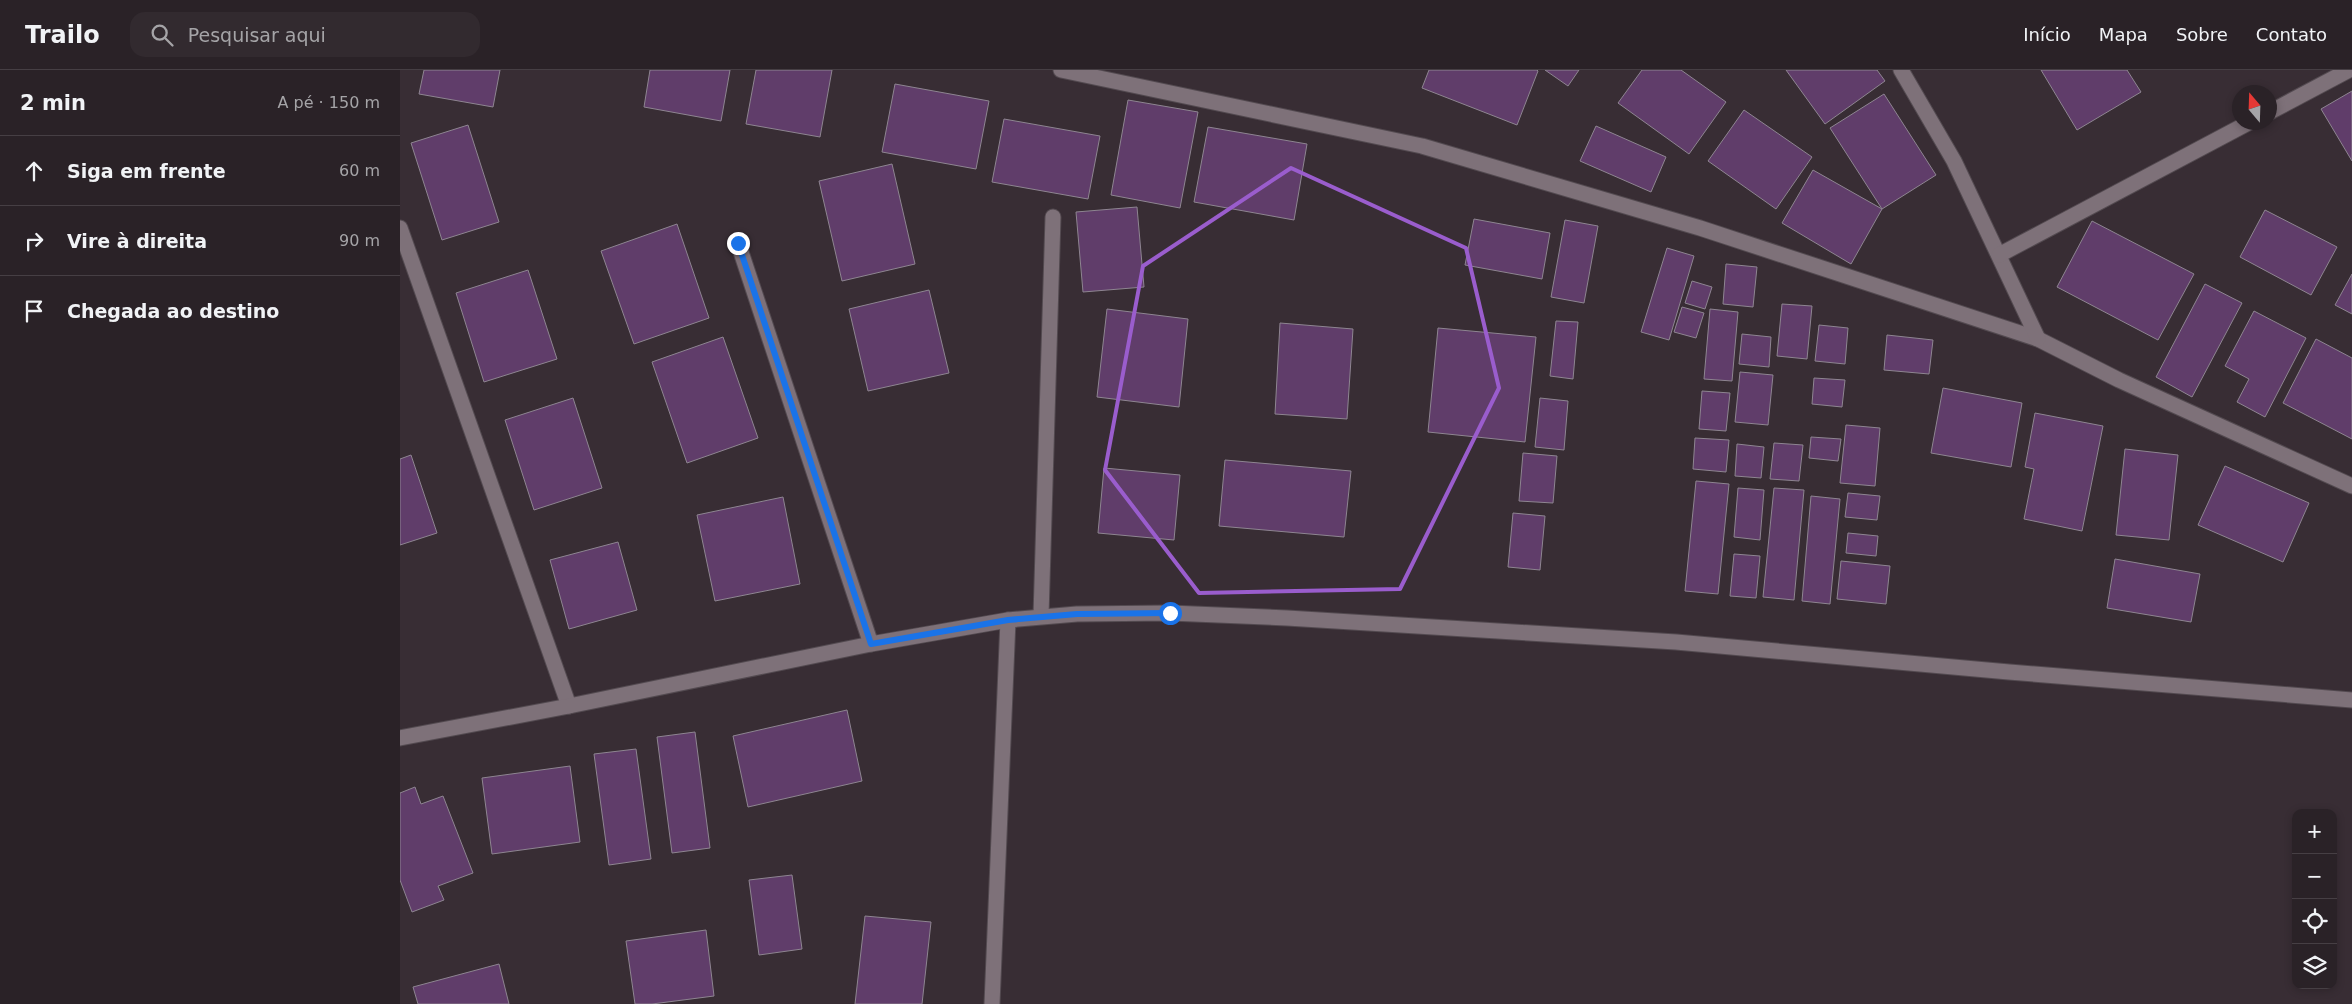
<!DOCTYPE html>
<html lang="pt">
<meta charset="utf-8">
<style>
body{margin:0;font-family:"DejaVu Sans",sans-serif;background:#322a2f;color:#f1f3f6}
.controls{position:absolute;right:15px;bottom:15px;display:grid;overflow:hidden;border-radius:10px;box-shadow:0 2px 8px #0003}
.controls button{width:45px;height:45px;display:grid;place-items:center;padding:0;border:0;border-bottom:1px solid #463f44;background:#2a2227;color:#f1f3f6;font:25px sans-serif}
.compass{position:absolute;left:1832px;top:15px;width:45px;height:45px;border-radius:50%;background:#2a2227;box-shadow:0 2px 8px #0003;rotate:341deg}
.stop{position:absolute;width:15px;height:15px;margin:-11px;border:4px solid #1a73e8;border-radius:50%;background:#fff}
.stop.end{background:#1a73e8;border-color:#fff;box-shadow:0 1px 5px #0008}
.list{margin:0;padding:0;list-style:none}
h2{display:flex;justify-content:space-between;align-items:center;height:65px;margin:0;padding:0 20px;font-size:21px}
h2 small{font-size:16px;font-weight:400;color:#a5a4a7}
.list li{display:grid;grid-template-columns:32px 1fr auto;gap:15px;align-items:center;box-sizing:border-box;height:70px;padding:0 20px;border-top:1px solid #463f44}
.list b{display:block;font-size:19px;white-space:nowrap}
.list em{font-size:16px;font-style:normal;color:#a5a4a7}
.icon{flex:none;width:28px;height:28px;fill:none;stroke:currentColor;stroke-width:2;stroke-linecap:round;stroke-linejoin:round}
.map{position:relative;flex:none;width:1952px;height:934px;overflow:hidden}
header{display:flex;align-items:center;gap:30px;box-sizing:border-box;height:70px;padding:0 25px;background:#2a2227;border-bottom:1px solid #463f44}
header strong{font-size:24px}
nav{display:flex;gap:28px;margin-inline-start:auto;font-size:18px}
.search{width:350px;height:45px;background:#322a2f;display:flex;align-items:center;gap:12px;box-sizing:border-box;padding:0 18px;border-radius:15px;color:#a5a4a7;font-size:19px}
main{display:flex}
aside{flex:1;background:#2a2227}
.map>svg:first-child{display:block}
.building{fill:#603d6a;stroke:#8e8591}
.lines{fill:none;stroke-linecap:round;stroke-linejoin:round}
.minor-casing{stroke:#534a50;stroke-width:17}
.minor{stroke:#7e7179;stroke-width:15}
.route{stroke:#1a73e8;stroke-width:6}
.marked{fill:none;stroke:#9a5dcd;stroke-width:4;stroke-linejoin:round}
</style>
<header>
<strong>Trailo</strong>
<div class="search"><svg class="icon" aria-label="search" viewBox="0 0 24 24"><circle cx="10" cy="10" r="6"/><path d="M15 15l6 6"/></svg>Pesquisar aqui</div>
<nav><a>Início</a><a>Mapa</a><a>Sobre</a><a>Contato</a></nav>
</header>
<main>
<aside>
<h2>2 min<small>A pé · 150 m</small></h2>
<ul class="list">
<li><svg class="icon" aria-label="ahead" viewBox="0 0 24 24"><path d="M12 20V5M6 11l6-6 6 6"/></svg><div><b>Siga em frente</b></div><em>60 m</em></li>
<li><svg class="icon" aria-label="right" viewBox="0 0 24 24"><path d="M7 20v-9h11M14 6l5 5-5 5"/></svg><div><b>Vire à direita</b></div><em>90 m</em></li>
<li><svg class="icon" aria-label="arrive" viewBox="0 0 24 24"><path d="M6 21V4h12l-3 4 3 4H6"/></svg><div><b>Chegada ao destino</b></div></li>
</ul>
</aside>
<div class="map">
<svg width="1952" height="934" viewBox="0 0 1952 934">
<rect width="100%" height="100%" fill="#382d34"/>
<g class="building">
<polygon points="24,0 100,0 93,37 19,24"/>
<polygon points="250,0 330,0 321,51 244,37"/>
<polygon points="356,0 432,0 420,67 346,54"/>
<polygon points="1029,0 1137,0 1138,1 1117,55 1022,18"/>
<polygon points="1145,0 1179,0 1168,16"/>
<polygon points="1242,0 1281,0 1326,32 1289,84 1218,33"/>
<polygon points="1386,0 1477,0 1485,11 1425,54"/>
<polygon points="1641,0 1727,0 1741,22 1677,60"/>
<polygon points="495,14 589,31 576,99 482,82"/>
<polygon points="1952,21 1952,91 1921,39"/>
<polygon points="1484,24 1536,105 1482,139 1430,58"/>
<polygon points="728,30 798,42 780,138 711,125"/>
<polygon points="1344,40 1412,87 1376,139 1308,91"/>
<polygon points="604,49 700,66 688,129 592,112"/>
<polygon points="68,55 99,152 42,170 11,73"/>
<polygon points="1196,56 1266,87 1251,122 1180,91"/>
<polygon points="808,57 907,74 894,150 794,132"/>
<polygon points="492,94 515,194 442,211 419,111"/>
<polygon points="1413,100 1482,139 1451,194 1382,153"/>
<polygon points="737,137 744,217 683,222 676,142"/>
<polygon points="1865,140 1937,177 1911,225 1840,187"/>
<polygon points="1074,149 1150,163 1142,209 1065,195"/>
<polygon points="1165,150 1198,156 1184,233 1151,227"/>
<polygon points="1692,151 1794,204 1758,270 1657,217"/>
<polygon points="277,154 309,248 234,274 201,181"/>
<polygon points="1267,178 1294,186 1269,270 1241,262"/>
<polygon points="1326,194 1357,197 1353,237 1323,234"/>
<polygon points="128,200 157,289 84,312 56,223"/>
<polygon points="1952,204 1952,244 1935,235"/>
<polygon points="1292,211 1312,217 1305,239 1285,233"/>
<polygon points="1805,214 1842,233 1792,327 1756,307"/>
<polygon points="529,220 549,303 468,321 449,239"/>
<polygon points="1382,234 1412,236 1407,289 1377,286"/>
<polygon points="1282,237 1304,243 1296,268 1274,262"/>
<polygon points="707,239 788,249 779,337 697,327"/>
<polygon points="1310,239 1338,242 1332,311 1304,309"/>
<polygon points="1854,241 1906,268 1865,347 1837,332 1849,309 1825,296"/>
<polygon points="1156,251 1178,252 1173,309 1150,306"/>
<polygon points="880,253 953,259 947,349 875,344"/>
<polygon points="1419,255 1448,258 1445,294 1415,291"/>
<polygon points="1038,258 1136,267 1125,372 1028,362"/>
<polygon points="1342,264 1371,267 1369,297 1339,294"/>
<polygon points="1487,265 1533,270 1529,304 1484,300"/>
<polygon points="323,267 358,368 287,393 252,292"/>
<polygon points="1916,269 1952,288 1952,369 1883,333"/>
<polygon points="1340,302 1373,305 1368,355 1335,352"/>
<polygon points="1414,308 1445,310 1442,337 1412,334"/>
<polygon points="1543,318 1622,333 1611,397 1531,383"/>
<polygon points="1302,321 1330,323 1326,361 1299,359"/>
<polygon points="173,328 202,418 134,440 105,350"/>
<polygon points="1140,328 1168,331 1164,380 1135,377"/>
<polygon points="1635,343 1703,356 1682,461 1624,449 1634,399 1625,397"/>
<polygon points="1446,355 1480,358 1475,416 1440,413"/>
<polygon points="1411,367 1441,369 1438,391 1409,388"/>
<polygon points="1295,368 1329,370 1326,402 1293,399"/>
<polygon points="1374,373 1403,375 1399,411 1370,409"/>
<polygon points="1337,374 1364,377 1361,408 1335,406"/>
<polygon points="1725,379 1778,385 1769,470 1716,465"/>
<polygon points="1123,383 1157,386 1153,433 1119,431"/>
<polygon points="11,385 37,463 0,475 0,389"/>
<polygon points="825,390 951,401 944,467 819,456"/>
<polygon points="1825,396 1909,433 1883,492 1798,455"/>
<polygon points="704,398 780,405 774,470 698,463"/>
<polygon points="1296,411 1329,414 1318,524 1285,521"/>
<polygon points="1338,418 1364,420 1360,470 1334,467"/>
<polygon points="1374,418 1404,420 1394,530 1363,527"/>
<polygon points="1448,423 1480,426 1477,450 1445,447"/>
<polygon points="1411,426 1440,429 1430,534 1402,531"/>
<polygon points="383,427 400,514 315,531 297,445"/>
<polygon points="1113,443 1145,446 1140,500 1108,497"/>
<polygon points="1448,463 1478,466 1476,486 1446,483"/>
<polygon points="218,472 237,540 169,559 150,490"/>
<polygon points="1334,484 1360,486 1356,528 1330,526"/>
<polygon points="1715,489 1800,504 1791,552 1707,538"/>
<polygon points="1441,491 1490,496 1486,534 1437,529"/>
<polygon points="447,640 462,711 348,737 333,666"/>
<polygon points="295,662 310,778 272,783 257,667"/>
<polygon points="236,679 251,789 209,795 194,684"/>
<polygon points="170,696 180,772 92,784 82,708"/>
<polygon points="15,717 21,734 43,726 73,803 38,816 44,830 12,842 0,810 0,723"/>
<polygon points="392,805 402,879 359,885 349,810"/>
<polygon points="465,846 531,852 522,934 455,934"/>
<polygon points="306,860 314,926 252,934 235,934 226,871"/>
<polygon points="99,894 109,934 18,934 13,917"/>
</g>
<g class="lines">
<defs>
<g id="minor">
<polyline points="661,0 1022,76 1300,158 1638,269 1719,310 1952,416"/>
<polyline points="1501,0 1554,91 1638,269"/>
<polyline points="1870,42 1949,0"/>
<polyline points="0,158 169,636"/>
<polyline points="338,173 471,574"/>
<polyline points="1599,185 1850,52"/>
<polyline points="641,546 653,147"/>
<polyline points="0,668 169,636 471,574 608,550 677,544 770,543 887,548 1276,572 1609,602 1952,630"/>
<polyline points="592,934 608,550"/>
</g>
</defs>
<use href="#minor" class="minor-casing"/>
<use href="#minor" class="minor"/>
</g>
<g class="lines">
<polyline class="route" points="338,173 471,574 608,550 677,544 770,543"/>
</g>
<path class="marked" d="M891,98L1066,178L1099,318L1000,519L799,523L705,400L743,196Z"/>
</svg>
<div class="controls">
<button>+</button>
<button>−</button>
<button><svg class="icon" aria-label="locate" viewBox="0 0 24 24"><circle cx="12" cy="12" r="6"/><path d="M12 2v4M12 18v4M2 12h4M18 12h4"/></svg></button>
<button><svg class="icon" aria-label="layers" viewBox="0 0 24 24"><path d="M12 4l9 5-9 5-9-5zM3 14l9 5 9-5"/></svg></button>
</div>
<svg class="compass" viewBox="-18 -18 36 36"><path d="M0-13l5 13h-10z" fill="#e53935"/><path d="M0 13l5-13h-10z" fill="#a5a4a7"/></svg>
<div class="stop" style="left:770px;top:543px"></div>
<div class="stop end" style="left:338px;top:173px"></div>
</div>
</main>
